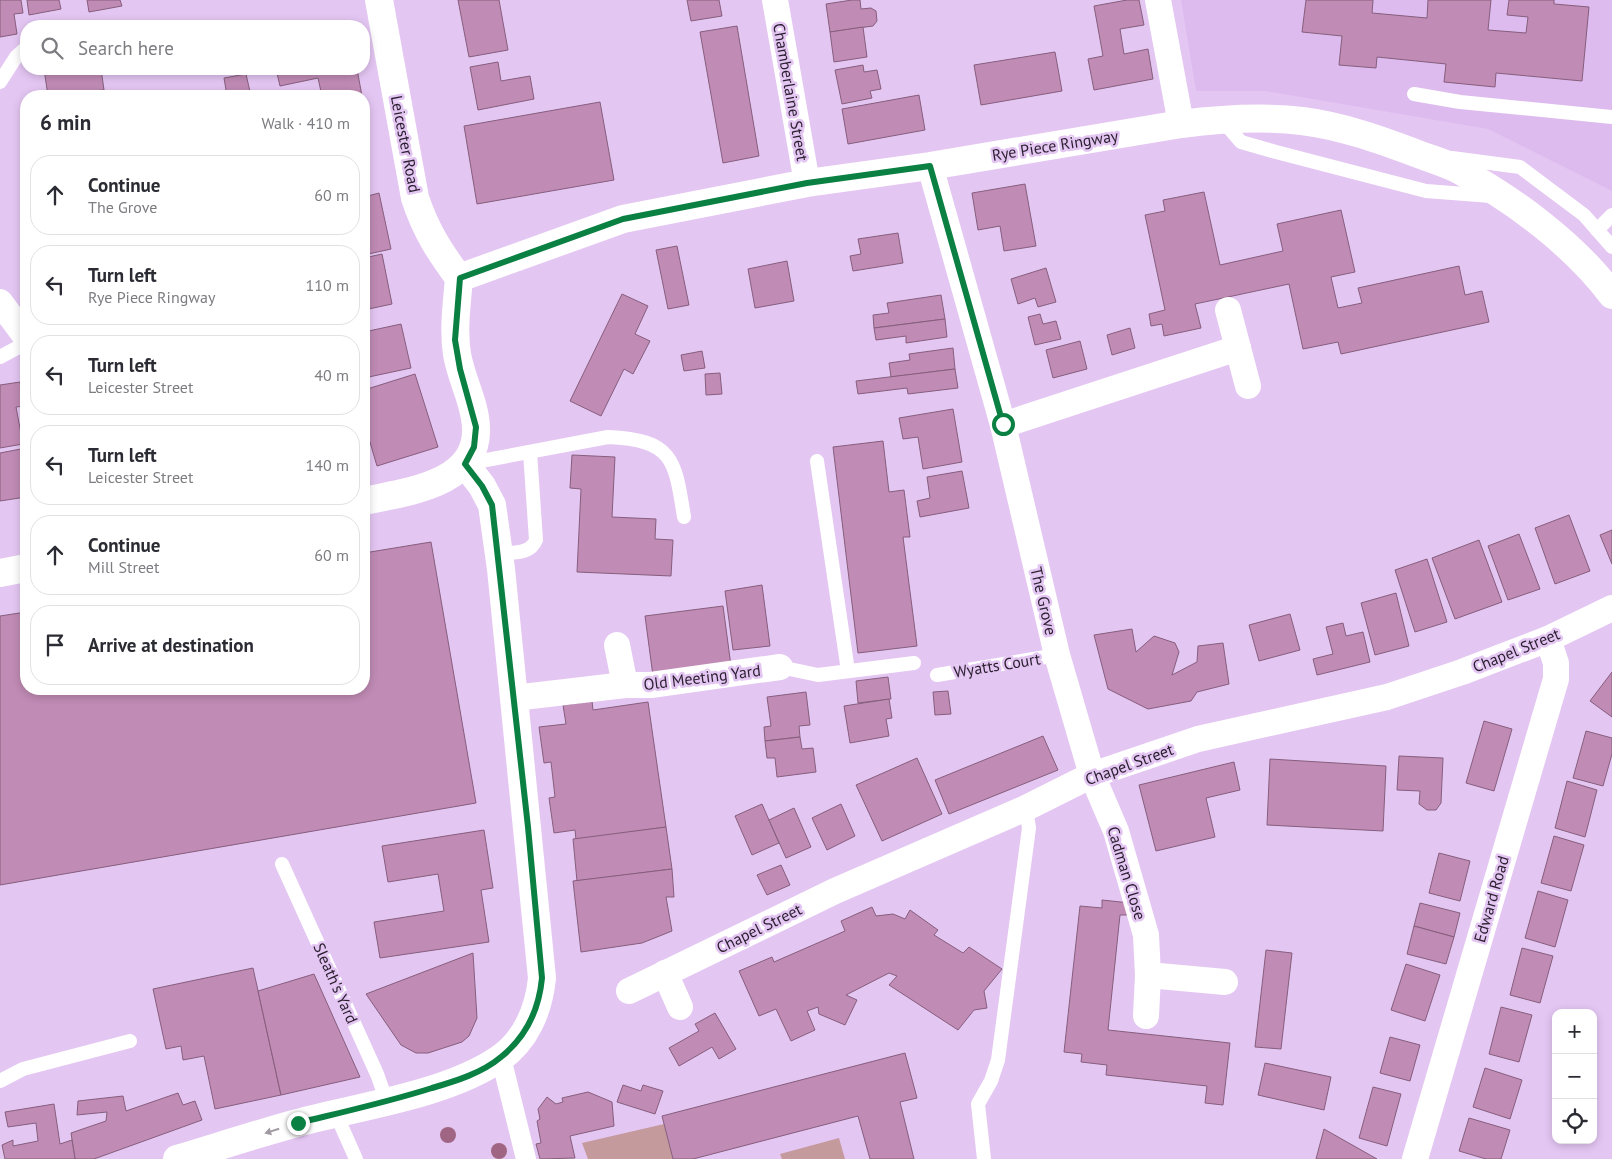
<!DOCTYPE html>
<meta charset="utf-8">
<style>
body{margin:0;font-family:"PT Sans",sans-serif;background:#f2f2f3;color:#2b2b33}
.controls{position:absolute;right:15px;bottom:15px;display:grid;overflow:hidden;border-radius:10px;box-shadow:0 2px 8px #0003}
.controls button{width:45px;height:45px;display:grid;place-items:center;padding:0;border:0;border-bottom:1px solid #e1e1e2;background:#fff;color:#2b2b33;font:25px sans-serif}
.stop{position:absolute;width:15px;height:15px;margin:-11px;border:4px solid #0b8043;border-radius:50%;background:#fff}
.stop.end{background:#0b8043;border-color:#fff;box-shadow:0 1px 5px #0008}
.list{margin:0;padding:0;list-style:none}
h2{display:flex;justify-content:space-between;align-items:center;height:65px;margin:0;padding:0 20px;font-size:21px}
h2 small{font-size:16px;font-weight:400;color:#7c7c81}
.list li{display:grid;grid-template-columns:32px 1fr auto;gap:15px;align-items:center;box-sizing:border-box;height:80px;margin:0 10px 10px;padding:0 10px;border:1px solid #e1e1e2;border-radius:20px}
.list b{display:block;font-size:19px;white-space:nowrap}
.list p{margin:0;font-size:16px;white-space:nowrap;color:#7c7c81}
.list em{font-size:16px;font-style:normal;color:#7c7c81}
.icon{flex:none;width:28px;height:28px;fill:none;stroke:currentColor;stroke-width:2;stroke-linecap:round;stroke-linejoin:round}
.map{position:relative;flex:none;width:1612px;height:1159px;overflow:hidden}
.search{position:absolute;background:#fff;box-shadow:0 2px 8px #0003;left:20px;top:20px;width:350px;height:55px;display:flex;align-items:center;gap:12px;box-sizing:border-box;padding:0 18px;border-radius:20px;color:#7c7c81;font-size:19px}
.panel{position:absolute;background:#fff;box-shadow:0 2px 8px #0003;left:20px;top:90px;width:350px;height:605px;border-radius:20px}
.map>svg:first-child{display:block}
.built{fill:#dbe}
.green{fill:#c59a9d}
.building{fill:#c08bb5;stroke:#865e7d}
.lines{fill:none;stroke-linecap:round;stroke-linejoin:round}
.service{stroke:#fff;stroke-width:14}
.pedestrian{stroke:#fff;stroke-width:20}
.minor{stroke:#fff;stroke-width:26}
.tertiary{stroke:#fff;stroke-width:28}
.secondary{stroke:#fff;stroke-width:28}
.tree{fill:#a06583}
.oneway{fill:#9f9aa1}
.route{stroke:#0b8043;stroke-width:6}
.labels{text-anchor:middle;stroke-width:5;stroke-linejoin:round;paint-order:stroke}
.street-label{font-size:16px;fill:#291e2e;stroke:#e4c6f3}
</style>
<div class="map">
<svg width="1612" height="1159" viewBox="0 0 1612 1159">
<rect width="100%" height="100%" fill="#e4c6f3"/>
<polygon class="built" points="1181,0 1612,0 1612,191 1488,129 1265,91 1196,91"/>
<g class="green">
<polygon points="664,1124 673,1159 588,1159 582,1143"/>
<polygon points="839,1138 845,1159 782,1159 780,1154"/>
</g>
<g class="building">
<polygon points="0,0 21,0 23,13 14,14 17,34 0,37"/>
<polygon points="27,0 59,0 61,9 29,15"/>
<polygon points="87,0 120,0 122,6 89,12"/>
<polygon points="458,0 499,0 508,50 469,57"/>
<polygon points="687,0 719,0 722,16 691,21"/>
<polygon points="852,0 860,0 861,9 871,8 876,11 877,21 873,26 830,32 826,4"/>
<polygon points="1127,0 1139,0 1144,25 1120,29 1124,54 1148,49 1153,79 1094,90 1088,59 1103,56 1094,6"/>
<polygon points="1306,0 1373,0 1372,13 1427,18 1428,0 1491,0 1488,30 1526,33 1528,17 1507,15 1509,0 1554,0 1554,4 1589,7 1582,81 1496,73 1495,87 1444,82 1446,64 1377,57 1376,68 1339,65 1342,36 1302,32"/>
<polygon points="737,26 759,156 723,163 700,32"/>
<polygon points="863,27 867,57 834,62 830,32"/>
<polygon points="1055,52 1062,91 981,105 974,65"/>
<polygon points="498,62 501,81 530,76 534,99 478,110 470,67"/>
<polygon points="863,65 864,72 877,70 881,89 870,91 872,98 842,104 835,70"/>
<polygon points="44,69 101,69 104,90 48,96"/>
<polygon points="276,69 357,69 362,96 322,96 318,78 280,86"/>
<polygon points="246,74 251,96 227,96 224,78"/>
<polygon points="919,95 925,130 848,144 842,109"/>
<polygon points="600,102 614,180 477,204 464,126"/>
<polygon points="1025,184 1036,246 1004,251 1000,226 978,230 972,193"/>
<polygon points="1204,192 1220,265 1283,251 1277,224 1341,210 1355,272 1331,277 1338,308 1362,303 1358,288 1459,266 1465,295 1482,291 1489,322 1341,354 1338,342 1303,349 1289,284 1195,304 1201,328 1164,336 1162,324 1151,326 1149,314 1165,310 1145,215 1165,211 1163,200"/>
<polygon points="379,193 391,249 364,255 364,197"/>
<polygon points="898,233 903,263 853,271 850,256 861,254 858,239"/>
<polygon points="677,246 689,305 668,309 656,250"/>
<polygon points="382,254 392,304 364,310 364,258"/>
<polygon points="787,261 794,301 755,308 748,269"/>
<polygon points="1046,268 1056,302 1038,307 1035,298 1018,304 1011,279"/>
<polygon points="622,294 648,306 635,334 650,341 633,374 624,369 601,416 570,401"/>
<polygon points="941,295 945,319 874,328 873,315 889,313 887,303"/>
<polygon points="1040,314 1043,324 1056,321 1061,339 1035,345 1028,317"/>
<polygon points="945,319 947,337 906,343 906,336 876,340 874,328"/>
<polygon points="401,324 411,368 364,378 364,332"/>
<polygon points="1130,328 1135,348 1112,355 1107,335"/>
<polygon points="1080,341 1087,369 1053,378 1046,350"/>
<polygon points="953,348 955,369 891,377 889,363 910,360 909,354"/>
<polygon points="702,351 705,368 684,371 681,355"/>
<polygon points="955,369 958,388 908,394 907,388 858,394 856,381"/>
<polygon points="720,373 722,394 706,395 705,374"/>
<polygon points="415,374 438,447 377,466 364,422 364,390"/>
<polygon points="20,382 24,406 16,407 23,444 0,448 0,385"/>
<polygon points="953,409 962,462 923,469 918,437 903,439 899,418"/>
<polygon points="883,441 889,492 904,490 910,537 903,537 917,646 858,653 833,447"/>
<polygon points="26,448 26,497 0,501 0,453"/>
<polygon points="572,455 615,457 612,517 656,519 655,539 673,540 671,576 577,572 581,489 570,488"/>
<polygon points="962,471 969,508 920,517 917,501 930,498 927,477"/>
<polygon points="1569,515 1590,571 1555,584 1535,528"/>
<polygon points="1612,530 1612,564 1600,535"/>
<polygon points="1519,534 1540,589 1508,600 1488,546"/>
<polygon points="1479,540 1502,602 1455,619 1432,558"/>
<polygon points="431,542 476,803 0,885 0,616 26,612 26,689 364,689 364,553"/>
<polygon points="1427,559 1447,622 1415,632 1395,570"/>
<polygon points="762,585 770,646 733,650 725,591"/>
<polygon points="1396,593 1409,646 1375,655 1361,603"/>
<polygon points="723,606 731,666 653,676 645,616"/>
<polygon points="1290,614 1300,650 1259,661 1249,625"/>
<polygon points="1343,623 1346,636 1363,632 1370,662 1317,675 1313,659 1333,654 1326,627"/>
<polygon points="1132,629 1136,652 1154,636 1175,643 1179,652 1172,675 1197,662 1198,646 1223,643 1229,684 1197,692 1191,701 1148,709 1108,689 1094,635"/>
<polygon points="1612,672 1612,717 1590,701"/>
<polygon points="888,677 891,699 858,703 856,681"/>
<polygon points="948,691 951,714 935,715 933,692"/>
<polygon points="806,692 810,725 799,726 800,737 765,741 764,727 771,726 767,697"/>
<polygon points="889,699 892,718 886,719 889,736 850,743 844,706"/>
<polygon points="592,701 593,710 648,702 666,827 576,840 575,830 554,833 549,798 555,797 551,762 544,763 539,727 566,724 563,705"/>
<polygon points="1484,721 1512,729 1494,791 1466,783"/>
<polygon points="1586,731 1612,738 1612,754 1603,786 1573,778"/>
<polygon points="1043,736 1058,770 949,814 935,780"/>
<polygon points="800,737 802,749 813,748 816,772 777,777 775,758 767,758 765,741"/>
<polygon points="1399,756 1443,758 1441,803 1436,810 1427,810 1419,804 1420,791 1397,790"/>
<polygon points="917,758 942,814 882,841 856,785"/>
<polygon points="1270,759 1386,766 1383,831 1267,825"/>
<polygon points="1234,762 1240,790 1206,798 1215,837 1156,851 1139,785"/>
<polygon points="1567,781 1597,790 1585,837 1555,828"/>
<polygon points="762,804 779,843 752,855 735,816"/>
<polygon points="841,804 855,836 827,850 812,818"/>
<polygon points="794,808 811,847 786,858 769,820"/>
<polygon points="666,827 672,869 577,881 573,839"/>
<polygon points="484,830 493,888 481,890 489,942 380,958 374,922 444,911 438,874 388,882 382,846"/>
<polygon points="1554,836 1584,845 1571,891 1541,883"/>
<polygon points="1439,853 1470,861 1460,901 1429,893"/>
<polygon points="781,865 790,885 767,895 757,875"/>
<polygon points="672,869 674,897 666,897 672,931 642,943 581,952 573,881"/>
<polygon points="1538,891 1568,900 1555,947 1525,938"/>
<polygon points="1102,900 1130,903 1128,915 1120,915 1108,1030 1230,1043 1223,1105 1205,1103 1207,1086 1106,1075 1107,1065 1081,1062 1082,1054 1064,1052 1080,906 1102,908"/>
<polygon points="1420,903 1460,913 1454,937 1414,926"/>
<polygon points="872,907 876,916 893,914 905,919 910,910 938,930 934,935 963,953 969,947 1002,969 984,991 987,1008 974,1010 958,1030 889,985 897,976 889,973 846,995 857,1000 845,1025 819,1014 818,1007 807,1011 815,1030 791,1041 776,1009 759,1016 739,971 772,957 774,962 845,931 841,921"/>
<polygon points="1414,926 1454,937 1446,964 1407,954"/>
<polygon points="1522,948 1553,956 1540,1003 1510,995"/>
<polygon points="1266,950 1292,953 1281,1049 1255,1047"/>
<polygon points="473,953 477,1018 469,1036 462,1042 428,1053 416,1053 401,1045 366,994"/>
<polygon points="1406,964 1440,975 1425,1021 1391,1010"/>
<polygon points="253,968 281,1095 215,1109 204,1056 183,1060 181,1046 166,1049 153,989"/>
<polygon points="314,974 360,1077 281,1095 258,991"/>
<polygon points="1501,1007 1532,1015 1519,1062 1489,1054"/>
<polygon points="715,1013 736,1049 719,1059 712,1047 679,1066 669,1048 699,1031 695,1024"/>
<polygon points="1390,1037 1420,1045 1410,1081 1380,1073"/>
<polygon points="905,1053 917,1098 900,1102 914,1159 870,1159 858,1116 693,1159 673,1159 662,1116"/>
<polygon points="1265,1063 1331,1077 1324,1110 1258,1095"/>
<polygon points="1485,1068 1522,1080 1510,1119 1473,1107"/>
<polygon points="623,1085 641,1091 643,1085 663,1091 655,1114 617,1102"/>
<polygon points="1373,1087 1401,1094 1387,1146 1359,1138"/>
<polygon points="588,1092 612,1102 614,1126 570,1136 575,1158 540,1159 536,1144 541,1143 537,1121 540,1119 538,1109 547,1097 556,1104 563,1102 562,1098"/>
<polygon points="178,1093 183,1105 195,1101 202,1120 94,1159 75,1159 71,1133 106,1121 107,1112 77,1115 78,1101 123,1096 126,1111"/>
<polygon points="54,1104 60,1144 72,1140 75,1159 5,1159 2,1145 13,1140 13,1146 38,1141 36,1123 8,1127 5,1112"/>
<polygon points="1469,1118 1510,1130 1501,1159 1486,1159 1459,1151"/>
<polygon points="1324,1129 1377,1159 1316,1159"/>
</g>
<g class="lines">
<g class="service">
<polyline points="0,82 16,57 26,48"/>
<polyline points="1414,94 1460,102 1612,117"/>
<polyline points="1222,120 1241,142 1276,152 1426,191 1491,196"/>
<polyline points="1452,158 1520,167 1584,215 1612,247"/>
<polyline points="1597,230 1612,215"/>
<polyline points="0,357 26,343"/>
<polyline points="817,461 848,671"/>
<path d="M465,464L608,437C673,440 675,459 684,517"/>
<path d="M499,554C512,552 530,555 536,540L530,452"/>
<polyline points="780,667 818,675 914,663"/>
<polyline points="937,675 1057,655"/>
<polyline points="282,864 377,1074 387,1102"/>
<polyline points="0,1081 23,1069 130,1041"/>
<polyline points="336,1114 356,1159"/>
<polyline points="984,1159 978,1104 991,1081 998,1060 1029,828 1026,808"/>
</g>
<polyline class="pedestrian" points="501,1058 526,1159"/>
<g class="minor">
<polyline points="775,0 807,183"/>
<polyline points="1158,0 1181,124"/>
<polyline points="930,166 1003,425 1057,655 1092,775 1116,831 1146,935 1148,975 1225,982"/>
<polyline points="0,302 26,337"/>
<polyline points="1228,310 1248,386"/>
<polyline points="1003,425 1238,348"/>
<polyline points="625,685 651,685 780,667"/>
<polyline points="514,698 625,685 617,645"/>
<polyline points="665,973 680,1007"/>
<polyline points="629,991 835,891 1026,808 1092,775 1198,739 1387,697 1462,672 1548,639 1612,608"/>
<polyline points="1146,1016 1148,975"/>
<polyline points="1415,1159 1556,679 1556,663 1548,639"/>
</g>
<g class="tertiary">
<path d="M364,501C405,492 479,485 476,427C475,402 461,379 457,354C453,329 457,303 459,278"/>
<polyline points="0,573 26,568"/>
<path d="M177,1159C217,1147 257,1134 297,1123C360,1106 446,1095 499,1059C526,1041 539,1009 542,978L501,569L492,505L482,486L465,464"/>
</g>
<path class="secondary" d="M379,0L415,198C426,231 439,251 459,278L623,219L807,183L930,166L1181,124C1221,119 1261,116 1302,121C1342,126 1381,140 1418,154C1431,159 1445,163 1457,169C1513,199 1574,244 1612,295"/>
</g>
<g class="tree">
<circle cx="448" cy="1135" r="8"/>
<circle cx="499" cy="1151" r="8"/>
</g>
<defs><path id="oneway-solid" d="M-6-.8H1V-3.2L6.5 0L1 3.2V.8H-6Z" transform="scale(1.25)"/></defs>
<use class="oneway" href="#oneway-solid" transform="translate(272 1131) rotate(163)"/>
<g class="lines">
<path class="route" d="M298,1123C343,1112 388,1102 432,1088C456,1081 482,1073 501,1057C526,1037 539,1009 542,978L528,827L492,505L482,486L465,464L474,447L476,427L460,369L455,340L460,278L623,219L807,183L930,166L1003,424"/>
</g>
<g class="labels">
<g class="street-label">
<text transform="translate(791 92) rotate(80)" y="6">Chamberlaine Street</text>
<text transform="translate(406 144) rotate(79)" y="6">Leicester Road</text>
<text transform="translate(1055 145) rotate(-9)" y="6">Rye Piece Ringway</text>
<text transform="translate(1044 601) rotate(77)" y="6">The Grove</text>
<text transform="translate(1516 650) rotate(-22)" y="6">Chapel Street</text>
<text transform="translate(997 665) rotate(-9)" y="6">Wyatts Court</text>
<text transform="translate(702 677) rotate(-7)" y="6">Old Meeting Yard</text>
<text transform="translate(1129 764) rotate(-20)" y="6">Chapel Street</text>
<text transform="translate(1127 873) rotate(73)" y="6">Cadman Close</text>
<text transform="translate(1491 899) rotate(-74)" y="6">Edward Road</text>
<text transform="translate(759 928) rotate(-26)" y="6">Chapel Street</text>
<text transform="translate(336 983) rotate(66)" y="6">Sleath's Yard</text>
</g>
</g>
</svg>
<div class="controls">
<button>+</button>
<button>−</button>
<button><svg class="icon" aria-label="locate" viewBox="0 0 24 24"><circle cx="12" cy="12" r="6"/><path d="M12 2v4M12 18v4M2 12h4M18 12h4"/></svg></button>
</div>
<div class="stop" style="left:1003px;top:424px"></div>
<div class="stop end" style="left:298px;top:1123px"></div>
<div class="search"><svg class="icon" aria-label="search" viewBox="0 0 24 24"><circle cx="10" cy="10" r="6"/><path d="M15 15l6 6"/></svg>Search here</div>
<section class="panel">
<h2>6 min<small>Walk · 410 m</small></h2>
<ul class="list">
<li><svg class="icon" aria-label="ahead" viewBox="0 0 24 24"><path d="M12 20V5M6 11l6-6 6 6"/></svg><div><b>Continue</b><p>The Grove</p></div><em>60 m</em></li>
<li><svg class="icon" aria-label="left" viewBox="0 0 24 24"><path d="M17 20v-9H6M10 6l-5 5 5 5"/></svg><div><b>Turn left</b><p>Rye Piece Ringway</p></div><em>110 m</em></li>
<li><svg class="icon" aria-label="left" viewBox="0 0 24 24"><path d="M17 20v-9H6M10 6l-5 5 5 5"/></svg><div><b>Turn left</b><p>Leicester Street</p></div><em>40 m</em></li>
<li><svg class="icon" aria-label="left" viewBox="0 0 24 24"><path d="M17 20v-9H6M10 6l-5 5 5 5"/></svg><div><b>Turn left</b><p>Leicester Street</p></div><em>140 m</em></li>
<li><svg class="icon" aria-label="ahead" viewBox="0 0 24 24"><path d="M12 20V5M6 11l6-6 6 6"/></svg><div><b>Continue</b><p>Mill Street</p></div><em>60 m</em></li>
<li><svg class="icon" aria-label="arrive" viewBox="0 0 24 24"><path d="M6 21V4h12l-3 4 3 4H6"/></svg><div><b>Arrive at destination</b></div></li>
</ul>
</section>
</div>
